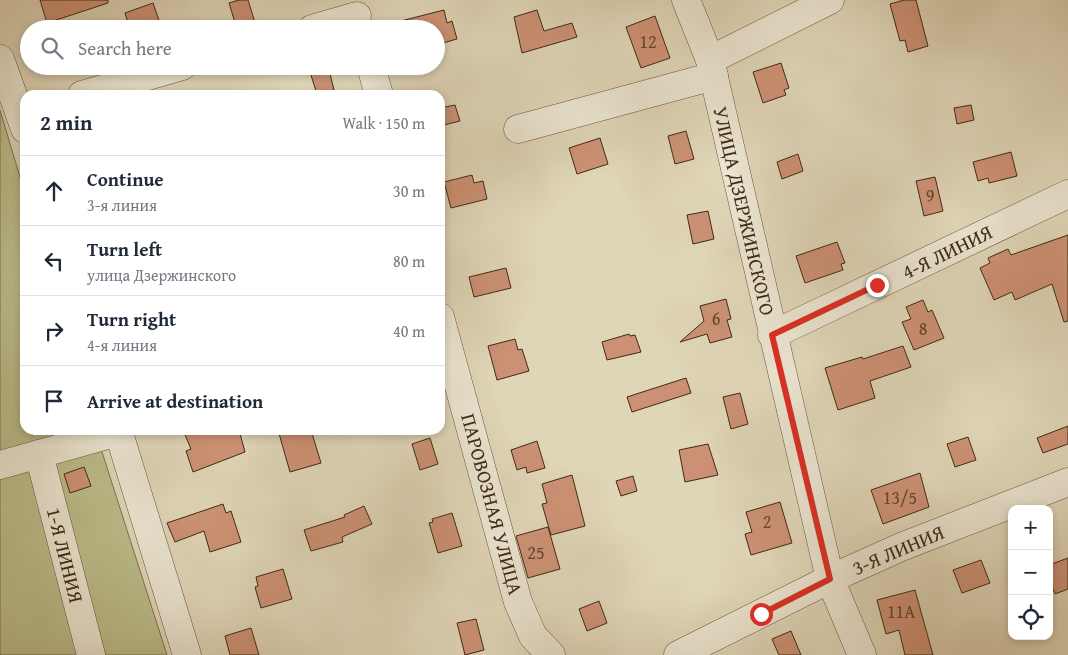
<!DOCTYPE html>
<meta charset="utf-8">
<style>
body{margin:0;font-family:"Gentium Book Plus",serif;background:#f2f2f3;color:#1f2937}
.controls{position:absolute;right:15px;bottom:15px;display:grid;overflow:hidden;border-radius:10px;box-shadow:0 2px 8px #0003}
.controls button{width:45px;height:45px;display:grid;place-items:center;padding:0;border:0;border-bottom:1px solid #e0e1e3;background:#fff;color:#1f2937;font:25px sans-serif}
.stop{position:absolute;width:15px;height:15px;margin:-11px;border:4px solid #d93025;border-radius:50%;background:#fff}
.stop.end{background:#d93025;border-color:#fff;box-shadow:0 1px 5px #0008}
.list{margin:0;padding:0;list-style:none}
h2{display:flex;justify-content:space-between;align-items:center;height:65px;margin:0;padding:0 20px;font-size:21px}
h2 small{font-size:16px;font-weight:400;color:#747a83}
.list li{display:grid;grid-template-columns:32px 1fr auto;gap:15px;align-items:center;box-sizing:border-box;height:70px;padding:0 20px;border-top:1px solid #e0e1e3}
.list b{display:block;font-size:19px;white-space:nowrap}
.list p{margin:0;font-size:16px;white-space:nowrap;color:#747a83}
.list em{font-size:16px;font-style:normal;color:#747a83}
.icon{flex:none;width:28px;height:28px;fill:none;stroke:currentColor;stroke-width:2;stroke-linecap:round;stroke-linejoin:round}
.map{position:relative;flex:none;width:1068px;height:655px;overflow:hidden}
.search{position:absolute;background:#fff;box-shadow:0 2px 8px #0003;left:20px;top:20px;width:425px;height:55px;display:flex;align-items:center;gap:12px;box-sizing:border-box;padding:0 18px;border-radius:28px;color:#747a83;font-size:19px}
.panel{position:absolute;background:#fff;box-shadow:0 2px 8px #0003;left:20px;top:90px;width:425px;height:345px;border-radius:15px}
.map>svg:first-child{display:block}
.garden{fill:#babb89;stroke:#7c7250}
.building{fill:#cc9174;stroke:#3f2a17}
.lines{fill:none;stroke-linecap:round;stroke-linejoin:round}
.minor-casing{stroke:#67553f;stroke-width:29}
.minor{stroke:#eae4d0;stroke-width:28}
.route{stroke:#d93025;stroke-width:6}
.labels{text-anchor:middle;stroke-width:4;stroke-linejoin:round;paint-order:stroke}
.number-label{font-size:18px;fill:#62442e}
.street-label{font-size:20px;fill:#3f2a17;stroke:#eae4d0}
</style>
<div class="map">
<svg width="1068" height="655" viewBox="0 0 1068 655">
<rect width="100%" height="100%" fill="#dfd5b7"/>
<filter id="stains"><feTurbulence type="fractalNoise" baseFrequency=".004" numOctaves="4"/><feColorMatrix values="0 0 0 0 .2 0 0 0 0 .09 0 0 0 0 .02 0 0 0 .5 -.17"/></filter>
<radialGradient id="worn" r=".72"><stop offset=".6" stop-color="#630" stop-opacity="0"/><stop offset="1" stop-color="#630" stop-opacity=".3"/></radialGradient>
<polygon class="garden" points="0,110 25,194 25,430 95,430 167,655 0,655"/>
<g class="building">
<polygon points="40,0 108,0 108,3 47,23"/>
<polygon points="239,0 248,0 257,29 237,29 229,3"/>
<polygon points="904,0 916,0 928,46 908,52 905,40 900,41 890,4"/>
<polygon points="153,3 162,29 130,29 125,13"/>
<polygon points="444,10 447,23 452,21 457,39 436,45 436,29 394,29 393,23"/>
<polygon points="537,10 544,31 572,23 577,37 522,53 514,17"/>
<polygon points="655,16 670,58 641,68 626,27"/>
<polygon points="781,63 789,88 784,90 786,95 763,103 753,72"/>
<polygon points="318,66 328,66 334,90 317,94 309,69"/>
<polygon points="455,105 460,121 440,126 440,108"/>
<polygon points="971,105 974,120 957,124 954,108"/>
<polygon points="686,131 694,159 675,164 668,136"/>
<polygon points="600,138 608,164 577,174 569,148"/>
<polygon points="1011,152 1017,176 989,183 988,178 978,181 973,162"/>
<polygon points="798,154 803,171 782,179 777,162"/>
<polygon points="472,175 474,183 483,181 487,199 451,208 444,182"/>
<polygon points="935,177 943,211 924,216 916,181"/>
<polygon points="708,211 714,239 693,244 687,215"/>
<polygon points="1068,235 1068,321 1064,322 1052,284 1015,300 1012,292 994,300 980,268 990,263 988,258 1008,249 1011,255"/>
<polygon points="837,242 845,263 841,264 843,270 805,283 796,256"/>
<polygon points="506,268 511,288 474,297 469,277"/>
<polygon points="726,299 731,319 727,320 732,337 710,343 707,334 680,342 704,321 700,306"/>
<polygon points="923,300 928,312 932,310 944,338 914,350 902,322 911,319 906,307"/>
<polygon points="629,334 630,336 635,335 641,352 607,360 602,342"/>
<polygon points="515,339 518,350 522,349 529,371 497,380 488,346"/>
<polygon points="903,346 911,367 870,381 875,398 838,410 825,368 862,357 863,359"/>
<polygon points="686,378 691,393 632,412 627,397"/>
<polygon points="740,393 748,424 731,429 723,397"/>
<polygon points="1068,426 1068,444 1043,453 1037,438"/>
<polygon points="183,430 239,430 245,452 193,472 186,451 191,449"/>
<polygon points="278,430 311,430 321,463 290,472"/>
<polygon points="968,437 976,460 955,467 947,444"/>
<polygon points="430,438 438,464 420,470 412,444"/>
<polygon points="537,441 545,468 527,473 526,467 517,470 511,450"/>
<polygon points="708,444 718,475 685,482 679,450"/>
<polygon points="84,467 91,486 70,493 64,474"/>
<polygon points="920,473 929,507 883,524 871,490"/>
<polygon points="572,475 585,526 551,535 542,504 547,503 542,484"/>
<polygon points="633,476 637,491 621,496 616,481"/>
<polygon points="780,502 792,543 751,555 745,534 752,532 746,512"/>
<polygon points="223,504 226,513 231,511 241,542 210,552 204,531 175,542 167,523"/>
<polygon points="364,506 372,524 342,537 343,542 311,551 304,530 345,517 344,515"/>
<polygon points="452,513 462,546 438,553 429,523 433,522 432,519"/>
<polygon points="548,527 560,569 528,578 516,536"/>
<polygon points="1068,558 1068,589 1055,594 1049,579 1049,565"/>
<polygon points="981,560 990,583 962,593 953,570"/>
<polygon points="283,569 292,599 261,608 255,587 258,586 256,577"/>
<polygon points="915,590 933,655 905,655 899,630 886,634 877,600"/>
<polygon points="599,601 607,623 587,631 579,609"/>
<polygon points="476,619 484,650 465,655 457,623"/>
<polygon points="251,628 259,655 230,655 225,636"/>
<polygon points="791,631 801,655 779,655 772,639"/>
</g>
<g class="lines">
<defs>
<g id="minor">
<polyline points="686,0 710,60 830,579 862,655"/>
<polyline points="312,29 357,16"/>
<polyline points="0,59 25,129"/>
<polyline points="710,60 830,0"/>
<polyline points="371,66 379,95"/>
<polyline points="82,95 182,66"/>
<polyline points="518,129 714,76"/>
<polyline points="440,317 518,602 533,636 551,655"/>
<polyline points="772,335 1068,194"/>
<polyline points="118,430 187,655"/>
<polyline points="39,454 91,655"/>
<polyline points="0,465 118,432"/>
<polyline points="678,655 830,579 901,547 1068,482"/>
</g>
</defs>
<use href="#minor" class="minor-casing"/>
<use href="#minor" class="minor"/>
</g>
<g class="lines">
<polyline class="route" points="761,614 830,579 772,335 877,285"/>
</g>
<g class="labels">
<g class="number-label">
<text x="648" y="48">12</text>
<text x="930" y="202">9</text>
<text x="716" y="325">6</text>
<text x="923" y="335">8</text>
<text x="900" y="504">13/5</text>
<text x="767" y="528">2</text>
<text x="536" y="559">25</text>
<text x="901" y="618">11А</text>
</g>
<g class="street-label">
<text transform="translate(744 211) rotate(77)" y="7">УЛИЦА ДЗЕРЖИНСКОГО</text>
<text transform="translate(947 252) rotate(-26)" y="7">4-Я ЛИНИЯ</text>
<text transform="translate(492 504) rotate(75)" y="7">ПАРОВОЗНАЯ УЛИЦА</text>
<text transform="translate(898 550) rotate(-23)" y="7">3-Я ЛИНИЯ</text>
<text transform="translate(65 555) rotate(76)" y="7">1-Я ЛИНИЯ</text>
</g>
</g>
<rect width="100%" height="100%" filter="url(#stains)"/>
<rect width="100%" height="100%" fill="url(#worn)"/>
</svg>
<div class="controls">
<button>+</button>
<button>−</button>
<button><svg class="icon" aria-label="locate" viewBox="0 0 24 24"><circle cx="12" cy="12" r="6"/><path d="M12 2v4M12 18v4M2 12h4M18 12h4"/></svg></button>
</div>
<div class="stop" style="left:761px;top:614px"></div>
<div class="stop end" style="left:877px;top:285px"></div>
<div class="search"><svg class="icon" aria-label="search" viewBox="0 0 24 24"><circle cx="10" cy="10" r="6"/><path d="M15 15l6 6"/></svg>Search here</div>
<section class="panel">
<h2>2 min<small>Walk · 150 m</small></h2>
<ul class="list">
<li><svg class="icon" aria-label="ahead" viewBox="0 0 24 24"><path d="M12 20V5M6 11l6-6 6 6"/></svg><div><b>Continue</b><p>3-я линия</p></div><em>30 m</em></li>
<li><svg class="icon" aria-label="left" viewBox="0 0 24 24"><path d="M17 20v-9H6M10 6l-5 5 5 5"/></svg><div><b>Turn left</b><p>улица Дзержинского</p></div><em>80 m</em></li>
<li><svg class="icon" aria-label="right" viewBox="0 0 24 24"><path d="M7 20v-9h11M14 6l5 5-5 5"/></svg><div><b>Turn right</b><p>4-я линия</p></div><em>40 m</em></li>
<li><svg class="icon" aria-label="arrive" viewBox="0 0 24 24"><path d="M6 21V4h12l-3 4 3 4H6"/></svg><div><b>Arrive at destination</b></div></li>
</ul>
</section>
</div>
